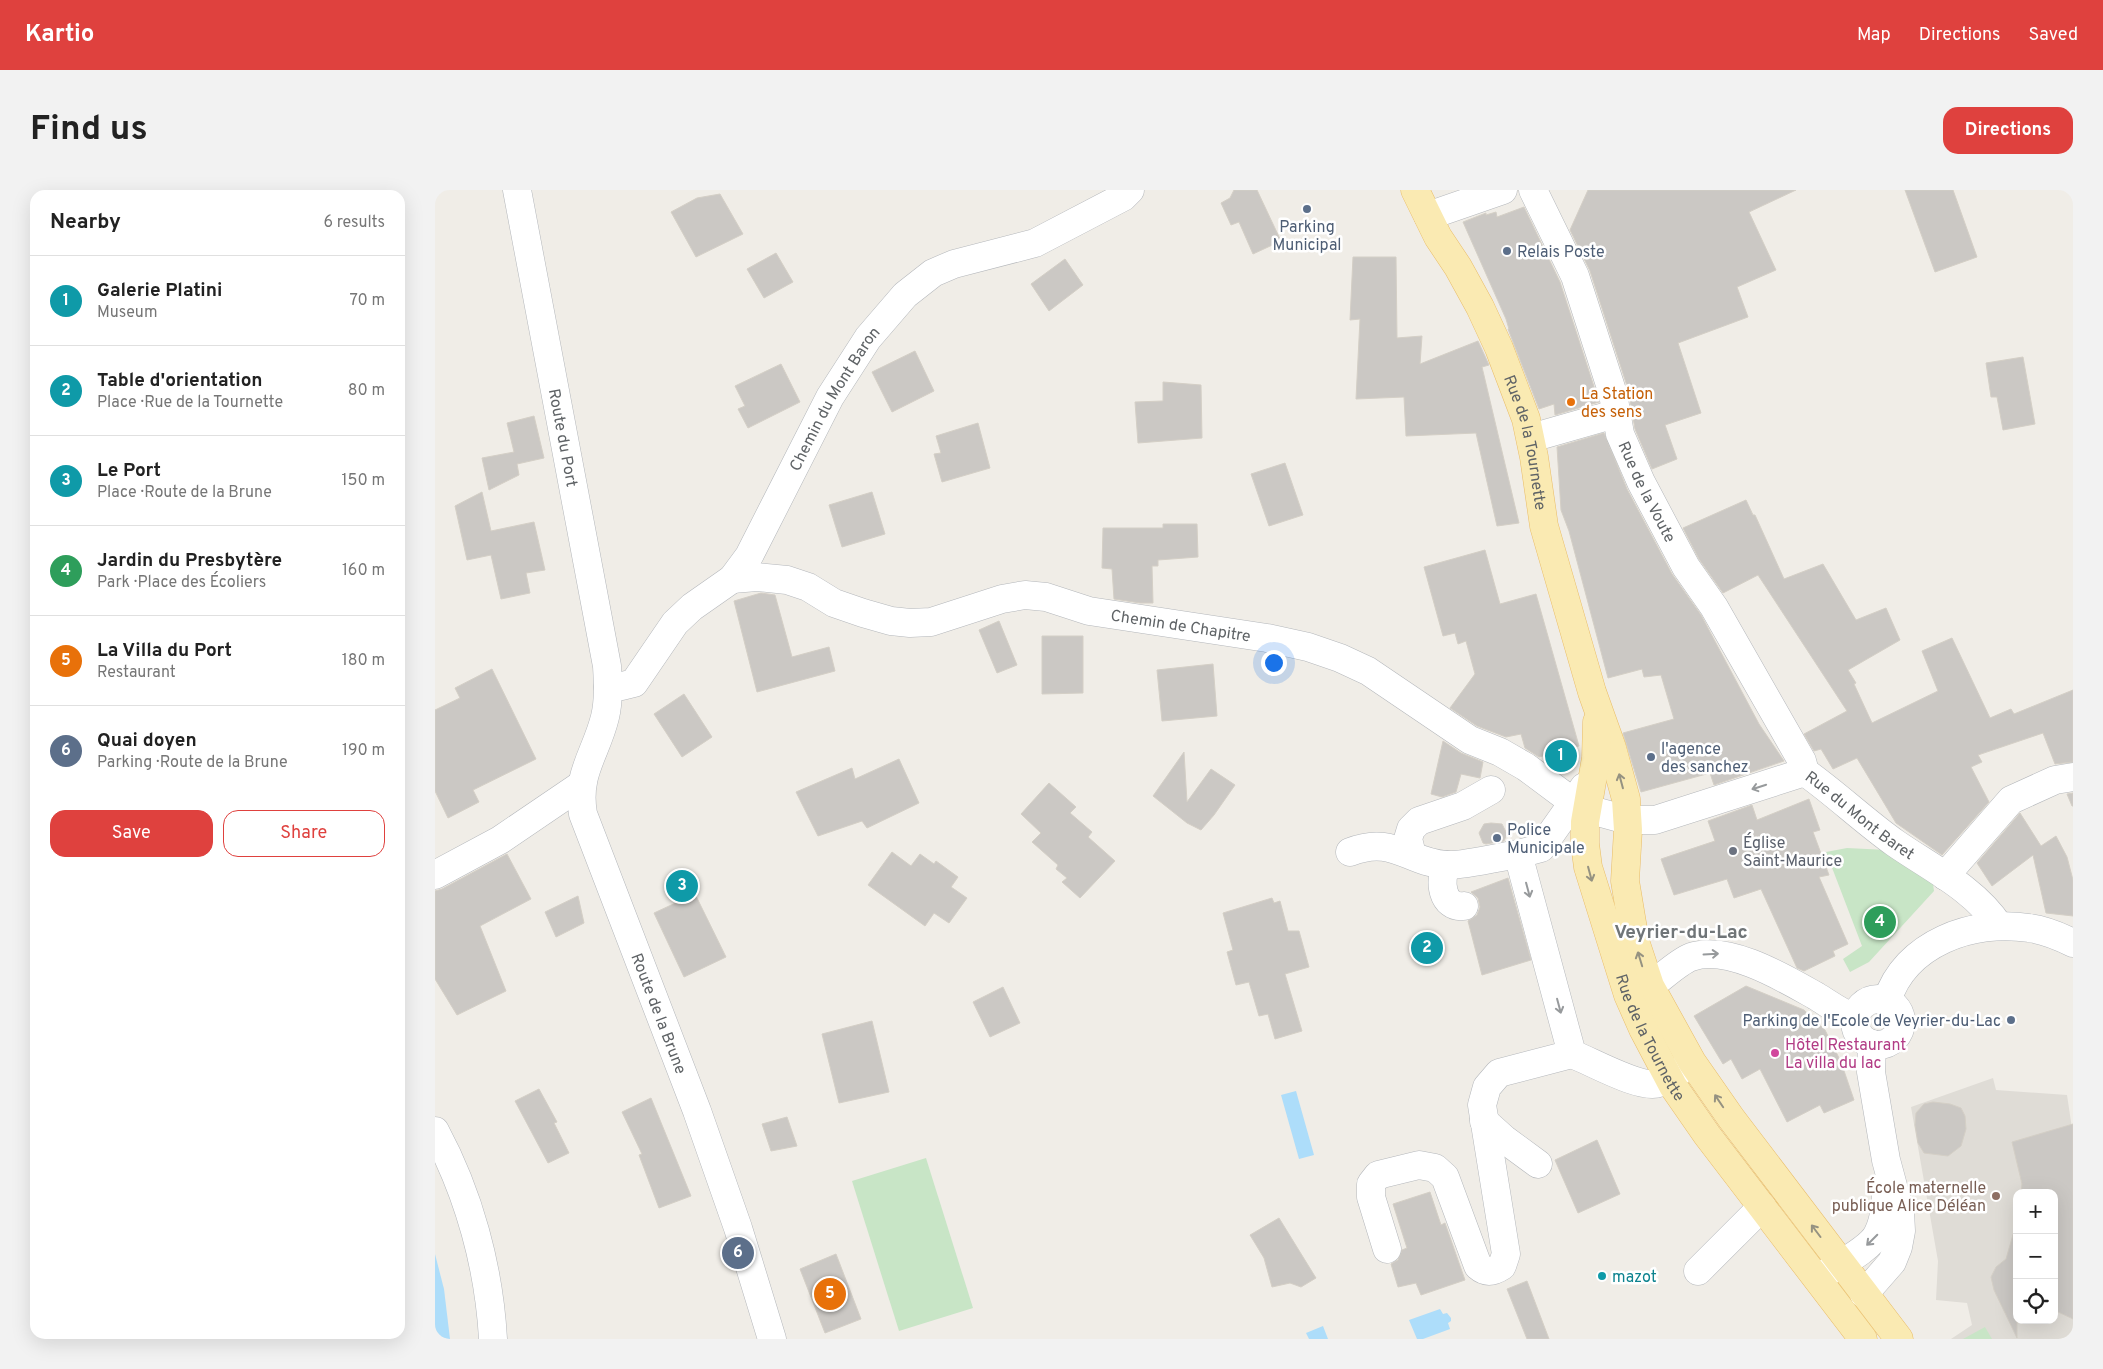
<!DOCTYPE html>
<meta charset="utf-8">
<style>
body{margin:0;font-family:Overpass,sans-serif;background:#f2f2f2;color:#222}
.controls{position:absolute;right:15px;bottom:15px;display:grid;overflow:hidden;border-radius:10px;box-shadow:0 5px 20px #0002}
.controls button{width:45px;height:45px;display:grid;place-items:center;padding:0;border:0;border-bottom:1px solid #e0e0e0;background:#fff;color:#222;font:25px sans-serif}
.you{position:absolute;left:838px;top:472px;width:18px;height:18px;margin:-12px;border:4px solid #fff;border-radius:50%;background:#1a73e8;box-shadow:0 0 0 8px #1a73e833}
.badge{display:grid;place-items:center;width:32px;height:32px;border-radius:50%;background:#df413e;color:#fff;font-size:16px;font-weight:700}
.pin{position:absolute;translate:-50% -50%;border:2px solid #fff;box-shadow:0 1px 5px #0006}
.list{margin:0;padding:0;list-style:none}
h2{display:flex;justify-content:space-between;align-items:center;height:65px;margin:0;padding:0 20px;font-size:21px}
h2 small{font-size:16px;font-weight:400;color:#767676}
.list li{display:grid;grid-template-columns:32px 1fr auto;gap:15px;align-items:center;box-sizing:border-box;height:90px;padding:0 20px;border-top:1px solid #e0e0e0}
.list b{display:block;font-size:19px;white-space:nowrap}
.list p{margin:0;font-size:16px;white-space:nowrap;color:#767676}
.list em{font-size:16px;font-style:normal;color:#767676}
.actions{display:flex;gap:10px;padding:15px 20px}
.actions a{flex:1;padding:11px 0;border:1px solid #df413e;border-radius:15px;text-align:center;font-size:18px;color:#df413e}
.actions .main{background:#df413e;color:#fff}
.icon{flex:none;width:28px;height:28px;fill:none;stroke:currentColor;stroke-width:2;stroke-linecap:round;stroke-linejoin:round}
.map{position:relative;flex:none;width:1638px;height:1149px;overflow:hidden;border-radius:15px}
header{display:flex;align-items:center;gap:30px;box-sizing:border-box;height:70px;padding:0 25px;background:#df413e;color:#fff}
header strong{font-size:24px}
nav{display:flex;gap:28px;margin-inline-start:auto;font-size:18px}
.intro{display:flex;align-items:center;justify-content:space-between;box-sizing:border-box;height:120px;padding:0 30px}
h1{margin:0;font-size:35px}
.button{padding:12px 22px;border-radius:15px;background:#df413e;color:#fff;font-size:18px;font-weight:700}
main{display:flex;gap:30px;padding:0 30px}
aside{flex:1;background:#fff;border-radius:15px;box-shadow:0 5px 20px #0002}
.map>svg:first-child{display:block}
.education{fill:#dfdcd6;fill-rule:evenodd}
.green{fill:#c8e5c6}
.water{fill:#adddfa}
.building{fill:#cbc8c4;stroke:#d4cfc6}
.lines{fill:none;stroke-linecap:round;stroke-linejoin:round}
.minor-casing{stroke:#b4b7bb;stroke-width:29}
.major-casing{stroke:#e9bc67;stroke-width:29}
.minor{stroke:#fff;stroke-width:28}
.major{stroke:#faeab2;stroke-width:28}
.oneway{stroke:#959281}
.oneway2{stroke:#979a9c}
.service-dot{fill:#5c6f8a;stroke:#fff;stroke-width:2}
.food-dot{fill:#e8710a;stroke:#fff;stroke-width:2}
.worship-dot{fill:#6b7280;stroke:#fff;stroke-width:2}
.hotel-dot{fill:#d1479c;stroke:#fff;stroke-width:2}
.education-dot{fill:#8d6e63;stroke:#fff;stroke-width:2}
.culture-dot{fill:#0f9aa8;stroke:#fff;stroke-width:2}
.labels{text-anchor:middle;stroke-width:5;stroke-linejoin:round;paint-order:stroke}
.service-label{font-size:16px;fill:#4e5e75;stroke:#fff;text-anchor:start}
.food-label{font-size:16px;fill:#c56008;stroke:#fff;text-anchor:start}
.street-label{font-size:16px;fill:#5f6366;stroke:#fff}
.worship-label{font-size:16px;fill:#5b616d;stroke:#fff;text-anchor:start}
.hotel-label{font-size:16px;fill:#b23c85;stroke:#fff;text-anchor:start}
.education-label{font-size:16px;fill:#785e54;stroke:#fff;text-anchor:end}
.culture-label{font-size:16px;fill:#0d838f;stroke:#fff;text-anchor:start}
.quarter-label{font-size:19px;font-weight:bold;fill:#707578;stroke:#fff}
</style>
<header>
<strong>Kartio</strong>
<nav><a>Map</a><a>Directions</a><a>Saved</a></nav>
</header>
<div class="intro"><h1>Find us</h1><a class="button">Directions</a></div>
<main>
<aside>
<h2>Nearby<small>6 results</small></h2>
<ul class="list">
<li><span class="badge" style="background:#0f9aa8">1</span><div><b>Galerie Platini</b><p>Museum</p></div><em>70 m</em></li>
<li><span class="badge" style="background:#0f9aa8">2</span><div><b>Table d'orientation</b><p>Place · Rue de la Tournette</p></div><em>80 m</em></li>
<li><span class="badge" style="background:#0f9aa8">3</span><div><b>Le Port</b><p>Place · Route de la Brune</p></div><em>150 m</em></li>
<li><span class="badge" style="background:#2e9e5b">4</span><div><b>Jardin du Presbytère</b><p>Park · Place des Écoliers</p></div><em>160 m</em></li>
<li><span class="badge" style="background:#e8710a">5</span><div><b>La Villa du Port</b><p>Restaurant</p></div><em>180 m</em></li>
<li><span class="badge" style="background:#5c6f8a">6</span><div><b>Quai doyen</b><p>Parking · Route de la Brune</p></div><em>190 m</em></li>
</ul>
<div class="actions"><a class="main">Save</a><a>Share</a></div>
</aside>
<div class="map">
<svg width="1638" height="1149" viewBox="0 0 1638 1149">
<rect width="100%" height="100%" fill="#f0ede7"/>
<path class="education" d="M1558,888L1561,900L1632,905L1638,945V1149H1516L1537,1135L1532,1113L1501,1110L1503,1071L1476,917ZM1582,1003H1619V1130H1582Z"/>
<g class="green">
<polygon points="1412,658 1452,660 1498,694 1499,701 1434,772 1415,782 1408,769 1427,756 1391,662"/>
<polygon points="491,968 538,1118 464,1141 417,991"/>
<polygon points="1550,1137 1557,1149 1528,1149"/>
</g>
<g class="water">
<polygon points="861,901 879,965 864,969 846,905"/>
<polygon points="0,1064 9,1099 15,1149 0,1149"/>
<polygon points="1005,1119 1008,1124 1012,1123 1016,1128 1016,1131 1013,1133 1015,1139 988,1149 982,1149 974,1130"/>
<polygon points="888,1136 893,1149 874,1149 871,1143"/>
</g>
<g class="building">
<polygon points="799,0 822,0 846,51 818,64 804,32 796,35 786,13 795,8"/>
<polygon points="1153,0 1361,0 1314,22 1341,80 1302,97 1313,127 1243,153 1266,223 1230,235 1242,269 1217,279 1200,239 1193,199 1155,81 1135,40"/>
<polygon points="1470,0 1518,0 1542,67 1500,82"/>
<polygon points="285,4 308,44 261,67 236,22 262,8"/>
<polygon points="1089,17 1125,92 1164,212 1120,225 1119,214 1104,219 1073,139 1074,139 1071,129 1028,32 1051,23 1051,25 1061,22 1062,27"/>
<polygon points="341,63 358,92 329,108 312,79"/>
<polygon points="918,67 961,67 962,148 987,146 985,174 1043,151 1054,175 1047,177 1084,333 1062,336 1041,243 971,246 969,207 921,209 925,129 915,130"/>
<polygon points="630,69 648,95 614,121 596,94"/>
<polygon points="480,161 499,201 457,222 437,182"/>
<polygon points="1588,167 1600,234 1568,240 1562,207 1556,207 1551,173"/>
<polygon points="346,174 365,212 313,238 303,219 310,216 300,196"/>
<polygon points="728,192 766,195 767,248 703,253 700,212 728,211"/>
<polygon points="99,226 109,268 82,274 84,285 54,300 47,268 79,262 72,233"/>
<polygon points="543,233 555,278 507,292 499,264 506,263 501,246"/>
<polygon points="1169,243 1192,299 1237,384 1266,425 1324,534 1349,571 1279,595 1275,583 1206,602 1188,543 1239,529 1226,485 1209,487 1207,479 1173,488 1134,341 1126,320 1122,257"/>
<polygon points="850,273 868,325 834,336 816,284"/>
<polygon points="47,302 56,341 99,332 110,380 91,383 95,403 66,409 56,365 32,370 20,316"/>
<polygon points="437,302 450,344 407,357 394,315"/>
<polygon points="1311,310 1318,325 1320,325 1349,389 1388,374 1421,430 1451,418 1465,450 1413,480 1421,493 1419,494 1437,533 1503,501 1487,461 1517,448 1555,528 1576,519 1579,524 1638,500 1638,572 1620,574 1608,543 1543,565 1547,572 1536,577 1554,612 1507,665 1461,633 1422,568 1398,579 1386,559 1379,561 1369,544 1412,521 1323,385 1288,403 1264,369 1248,338"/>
<polygon points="728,334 762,334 763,367 723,370 723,376 717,376 718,413 705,413 679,409 677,379 667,378 668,338 728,338"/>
<polygon points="1050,360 1065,414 1101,404 1144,556 1104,567 1090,558 1086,544 1071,547 1042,536 1015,518 1040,484 1031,451 1023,454 1020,443 1008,446 989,377"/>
<polygon points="326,403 340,405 357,467 394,457 400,481 322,502 299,411"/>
<polygon points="564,431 582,475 562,483 544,440"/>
<polygon points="607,446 648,446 648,503 607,504"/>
<polygon points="778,474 782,526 727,531 722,480"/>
<polygon points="57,479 101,569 38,600 44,612 13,628 0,601 0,520 25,508 20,498"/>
<polygon points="249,504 277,547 247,567 219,524"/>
<polygon points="1008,551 1026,563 1048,572 1045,588 1026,584 1021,602 1007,607 996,604"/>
<polygon points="749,562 752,612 776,579 800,595 779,625 766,640 752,633 718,606"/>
<polygon points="464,569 484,613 432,638 427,631 383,646 361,602 417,578 420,589"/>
<polygon points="614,593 641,617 635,623 657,642 653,647 680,671 645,708 627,692 632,688 621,679 623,675 597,652 606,643 586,624"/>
<polygon points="1638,603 1638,616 1637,616 1632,604"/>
<polygon points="1374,609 1385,640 1378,642 1394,685 1384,687 1413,754 1398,761 1400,766 1369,781 1362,778 1326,699 1299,708 1292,689 1239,705 1226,669 1280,651 1273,631 1317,615 1322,630"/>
<polygon points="1585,623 1606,656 1621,646 1632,667 1638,690 1638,726 1611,723 1598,665 1557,696 1542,673"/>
<polygon points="1056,633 1067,634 1072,644 1069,651 1051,654 1048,653 1044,643 1049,634"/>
<polygon points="457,662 476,676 485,664 499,674 501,671 523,687 516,697 532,708 514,733 499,723 490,736 433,695"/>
<polygon points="72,664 96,709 45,736 71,801 22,825 0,789 0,701 7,699"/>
<polygon points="1073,688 1096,770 1047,785 1033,731 1042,725 1045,717 1043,708 1036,702"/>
<polygon points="260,704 291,767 249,787 219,723"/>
<polygon points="143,706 149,733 121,747 110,722"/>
<polygon points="837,708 839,713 845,711 853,741 864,741 874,777 850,784 867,841 840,849 833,824 824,826 814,792 801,795 792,762 798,760 788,723"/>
<polygon points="1311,796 1369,820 1390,840 1406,872 1419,910 1389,923 1385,915 1352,932 1325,879 1307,889 1296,869 1288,874 1259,826"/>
<polygon points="568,797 585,833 555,847 538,812"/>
<polygon points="437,831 454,902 404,913 387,844"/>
<polygon points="104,899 122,932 119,933 134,963 113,973 80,911"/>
<polygon points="216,908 256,1006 224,1018 204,965 207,964 187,922"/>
<polygon points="1498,912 1515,914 1526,918 1530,926 1531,939 1526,956 1513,966 1489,963 1483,953 1480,935 1481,923 1489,914"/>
<polygon points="352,927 362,956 336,961 327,934"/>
<polygon points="1638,934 1638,1129 1619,1120 1619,1003 1586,1003 1587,994 1577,952"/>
<polygon points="1162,950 1185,1004 1143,1023 1120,970"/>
<polygon points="995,1002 1006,1035 1010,1033 1030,1090 986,1105 981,1093 963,1097 956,1074 963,1070 967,1060 972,1058 958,1014"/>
<polygon points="844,1028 881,1088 866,1097 855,1093 837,1097 829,1068 815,1045"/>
<polygon points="1582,1031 1582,1148 1559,1100 1556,1087 1561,1077 1571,1069"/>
<polygon points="401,1064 426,1129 390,1143 365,1079"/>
<polygon points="1092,1091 1114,1149 1092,1149 1072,1099"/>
</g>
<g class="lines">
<defs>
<g id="minor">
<path id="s1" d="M82,0L172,476C173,493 174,510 170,527C161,564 141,583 148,624L262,921L303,1038L337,1149"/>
<path id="s2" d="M1098,0L1140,86L1178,204L1185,244L1206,292L1251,377L1279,417L1367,571L1370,582"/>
<polyline points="993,26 1068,0"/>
<polyline points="1096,248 1180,224"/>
<path id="s3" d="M297,389L322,387L352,390L373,397L399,413L428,423L456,431L475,433L496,432L567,409L590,405L611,407L654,421L832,448L873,457L905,468L933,481L1035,550L1065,562L1091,577L1138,612L1152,619L1192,630H1220L1370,582"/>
<path id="s4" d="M173,497L187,496L199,493L240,433L257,417L297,389L314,366L395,207L433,148L470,105L498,83L519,74L600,53L688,7L695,0"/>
<path id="s5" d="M1370,582C1401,604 1429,631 1460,653C1496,678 1540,699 1564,736"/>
<path d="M1149,597L1106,658L1083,664L1137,864C1156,871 1206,900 1224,893C1235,889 1245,880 1254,874"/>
<path d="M915,662C958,645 972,672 1011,675C1027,676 1065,667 1083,664"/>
<polyline points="977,665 973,649 976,639 984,631 1028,616 1056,600"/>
<path d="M1012,675C1003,690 1007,719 1029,716"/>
<polyline points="0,685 65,650 146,595"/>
<polyline points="1510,686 1576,610 1620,590 1638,587"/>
<path d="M1215,796C1227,788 1243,772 1256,767C1293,754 1349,788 1381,806C1394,814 1406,823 1421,829"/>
<circle cx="1443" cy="832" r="23"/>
<path d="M1452,811C1470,753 1538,729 1594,738C1609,740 1624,746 1638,753"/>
<polyline points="1049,931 1069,949 1103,974"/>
<path d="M0,941C34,1004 54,1077 58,1149"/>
<path d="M952,1059L936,1007V994L943,985L984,975L1000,978L1010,987L1043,1076C1051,1083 1058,1082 1067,1076L1071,1064L1047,915L1052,897L1064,883L1137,864"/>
<polyline points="1263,1081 1327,1017"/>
<path d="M1386,1086C1401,1076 1436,1059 1443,1043C1450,1029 1451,1012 1451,997"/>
<polyline points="1429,1104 1457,1072 1463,1057 1466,1041 1465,1022 1451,970 1436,882 1437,854"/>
</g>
<g id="major">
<path id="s6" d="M980,0L1003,47L1023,77L1045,117L1064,158L1091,229L1099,267L1109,336L1157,502L1177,558L1191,609L1193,640L1190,691L1200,751L1215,796L1257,872L1296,928L1464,1149"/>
<path id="s7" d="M1162,532L1161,568L1150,632V654L1153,677L1193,805L1208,839L1238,896L1272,945L1428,1149"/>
</g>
</defs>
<use href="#minor" class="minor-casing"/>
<use href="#major" class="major-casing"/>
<use href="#minor" class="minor"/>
<use href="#major" class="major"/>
</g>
<defs><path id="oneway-shaft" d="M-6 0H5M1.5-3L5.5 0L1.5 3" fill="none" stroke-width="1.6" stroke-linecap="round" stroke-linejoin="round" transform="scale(1.25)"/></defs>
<g class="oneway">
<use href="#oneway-shaft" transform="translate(1186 591) rotate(-105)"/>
<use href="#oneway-shaft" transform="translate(1155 684) rotate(75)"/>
<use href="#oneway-shaft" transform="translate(1205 769) rotate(-107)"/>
<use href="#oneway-shaft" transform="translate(1284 911) rotate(-124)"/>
<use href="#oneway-shaft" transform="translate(1381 1041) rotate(-127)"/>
</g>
<g class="oneway2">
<use href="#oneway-shaft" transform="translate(1324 597) rotate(162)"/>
<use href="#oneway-shaft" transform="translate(1093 700) rotate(75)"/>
<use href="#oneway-shaft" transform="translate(1276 764) rotate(-3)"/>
<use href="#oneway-shaft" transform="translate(1124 816) rotate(75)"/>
<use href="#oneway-shaft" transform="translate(1437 1050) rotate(135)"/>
</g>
<g class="service-dot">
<circle cx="872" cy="19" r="5"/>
<circle cx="1072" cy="61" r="5"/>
<circle cx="1216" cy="567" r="5"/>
<circle cx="1062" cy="648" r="5"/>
<circle cx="1576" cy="830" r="5"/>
</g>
<circle class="food-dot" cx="1136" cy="212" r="5"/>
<circle class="worship-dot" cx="1298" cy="661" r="5"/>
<circle class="hotel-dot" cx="1340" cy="863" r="5"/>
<circle class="education-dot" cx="1561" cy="1006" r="5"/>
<circle class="culture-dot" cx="1167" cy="1086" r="5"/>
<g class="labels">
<g class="service-label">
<text x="872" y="42" text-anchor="middle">Parking<tspan x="872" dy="18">Municipal</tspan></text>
<text x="1082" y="67">Relais Poste</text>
<text x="1226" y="564">l'agence<tspan x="1226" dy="18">des sanchez</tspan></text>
<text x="1072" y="645">Police<tspan x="1072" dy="18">Municipale</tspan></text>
<text x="1566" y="836" text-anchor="end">Parking de l'Ecole de Veyrier-du-Lac</text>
</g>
<g class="food-label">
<text x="1146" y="209">La Station<tspan x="1146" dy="18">des sens</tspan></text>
</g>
<g class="street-label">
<text dy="6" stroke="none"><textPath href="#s4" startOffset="379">Chemin du Mont Baron</textPath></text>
<text dy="6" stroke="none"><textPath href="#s1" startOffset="252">Route du Port</textPath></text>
<text dy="6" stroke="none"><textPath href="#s6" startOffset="278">Rue de la Tournette</textPath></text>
<text dy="6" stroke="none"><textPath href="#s2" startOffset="324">Rue de la Voute</textPath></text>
<text dy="6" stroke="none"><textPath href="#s3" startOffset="465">Chemin de Chapitre</textPath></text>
<text dy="6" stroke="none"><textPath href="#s5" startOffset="70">Rue du Mont Baret</textPath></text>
<text dy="6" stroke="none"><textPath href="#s1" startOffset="850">Route de la Brune</textPath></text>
<text dy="6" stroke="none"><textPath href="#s7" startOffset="328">Rue de la Tournette</textPath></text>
</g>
<g class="worship-label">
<text x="1308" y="658">Église<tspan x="1308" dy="18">Saint-Maurice</tspan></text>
</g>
<g class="hotel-label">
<text x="1350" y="860">Hôtel Restaurant<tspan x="1350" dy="18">La villa du lac</tspan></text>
</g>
<g class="education-label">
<text x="1551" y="1003">École maternelle<tspan x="1551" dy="18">publique Alice Déléan</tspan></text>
</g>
<g class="culture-label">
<text x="1177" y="1092">mazot</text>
</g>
<g class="quarter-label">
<text x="1246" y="748">Veyrier-du-Lac</text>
</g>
</g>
</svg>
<div class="controls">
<button>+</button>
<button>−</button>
<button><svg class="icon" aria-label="locate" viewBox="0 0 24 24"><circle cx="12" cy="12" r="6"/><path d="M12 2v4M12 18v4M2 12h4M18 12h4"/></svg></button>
</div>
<div class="you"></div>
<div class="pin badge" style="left:1126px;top:566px;background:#0f9aa8">1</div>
<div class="pin badge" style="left:992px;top:758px;background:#0f9aa8">2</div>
<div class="pin badge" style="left:247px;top:696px;background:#0f9aa8">3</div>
<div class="pin badge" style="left:1445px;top:732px;background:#2e9e5b">4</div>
<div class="pin badge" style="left:395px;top:1104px;background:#e8710a">5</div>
<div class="pin badge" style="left:303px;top:1063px;background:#5c6f8a">6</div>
</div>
</main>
